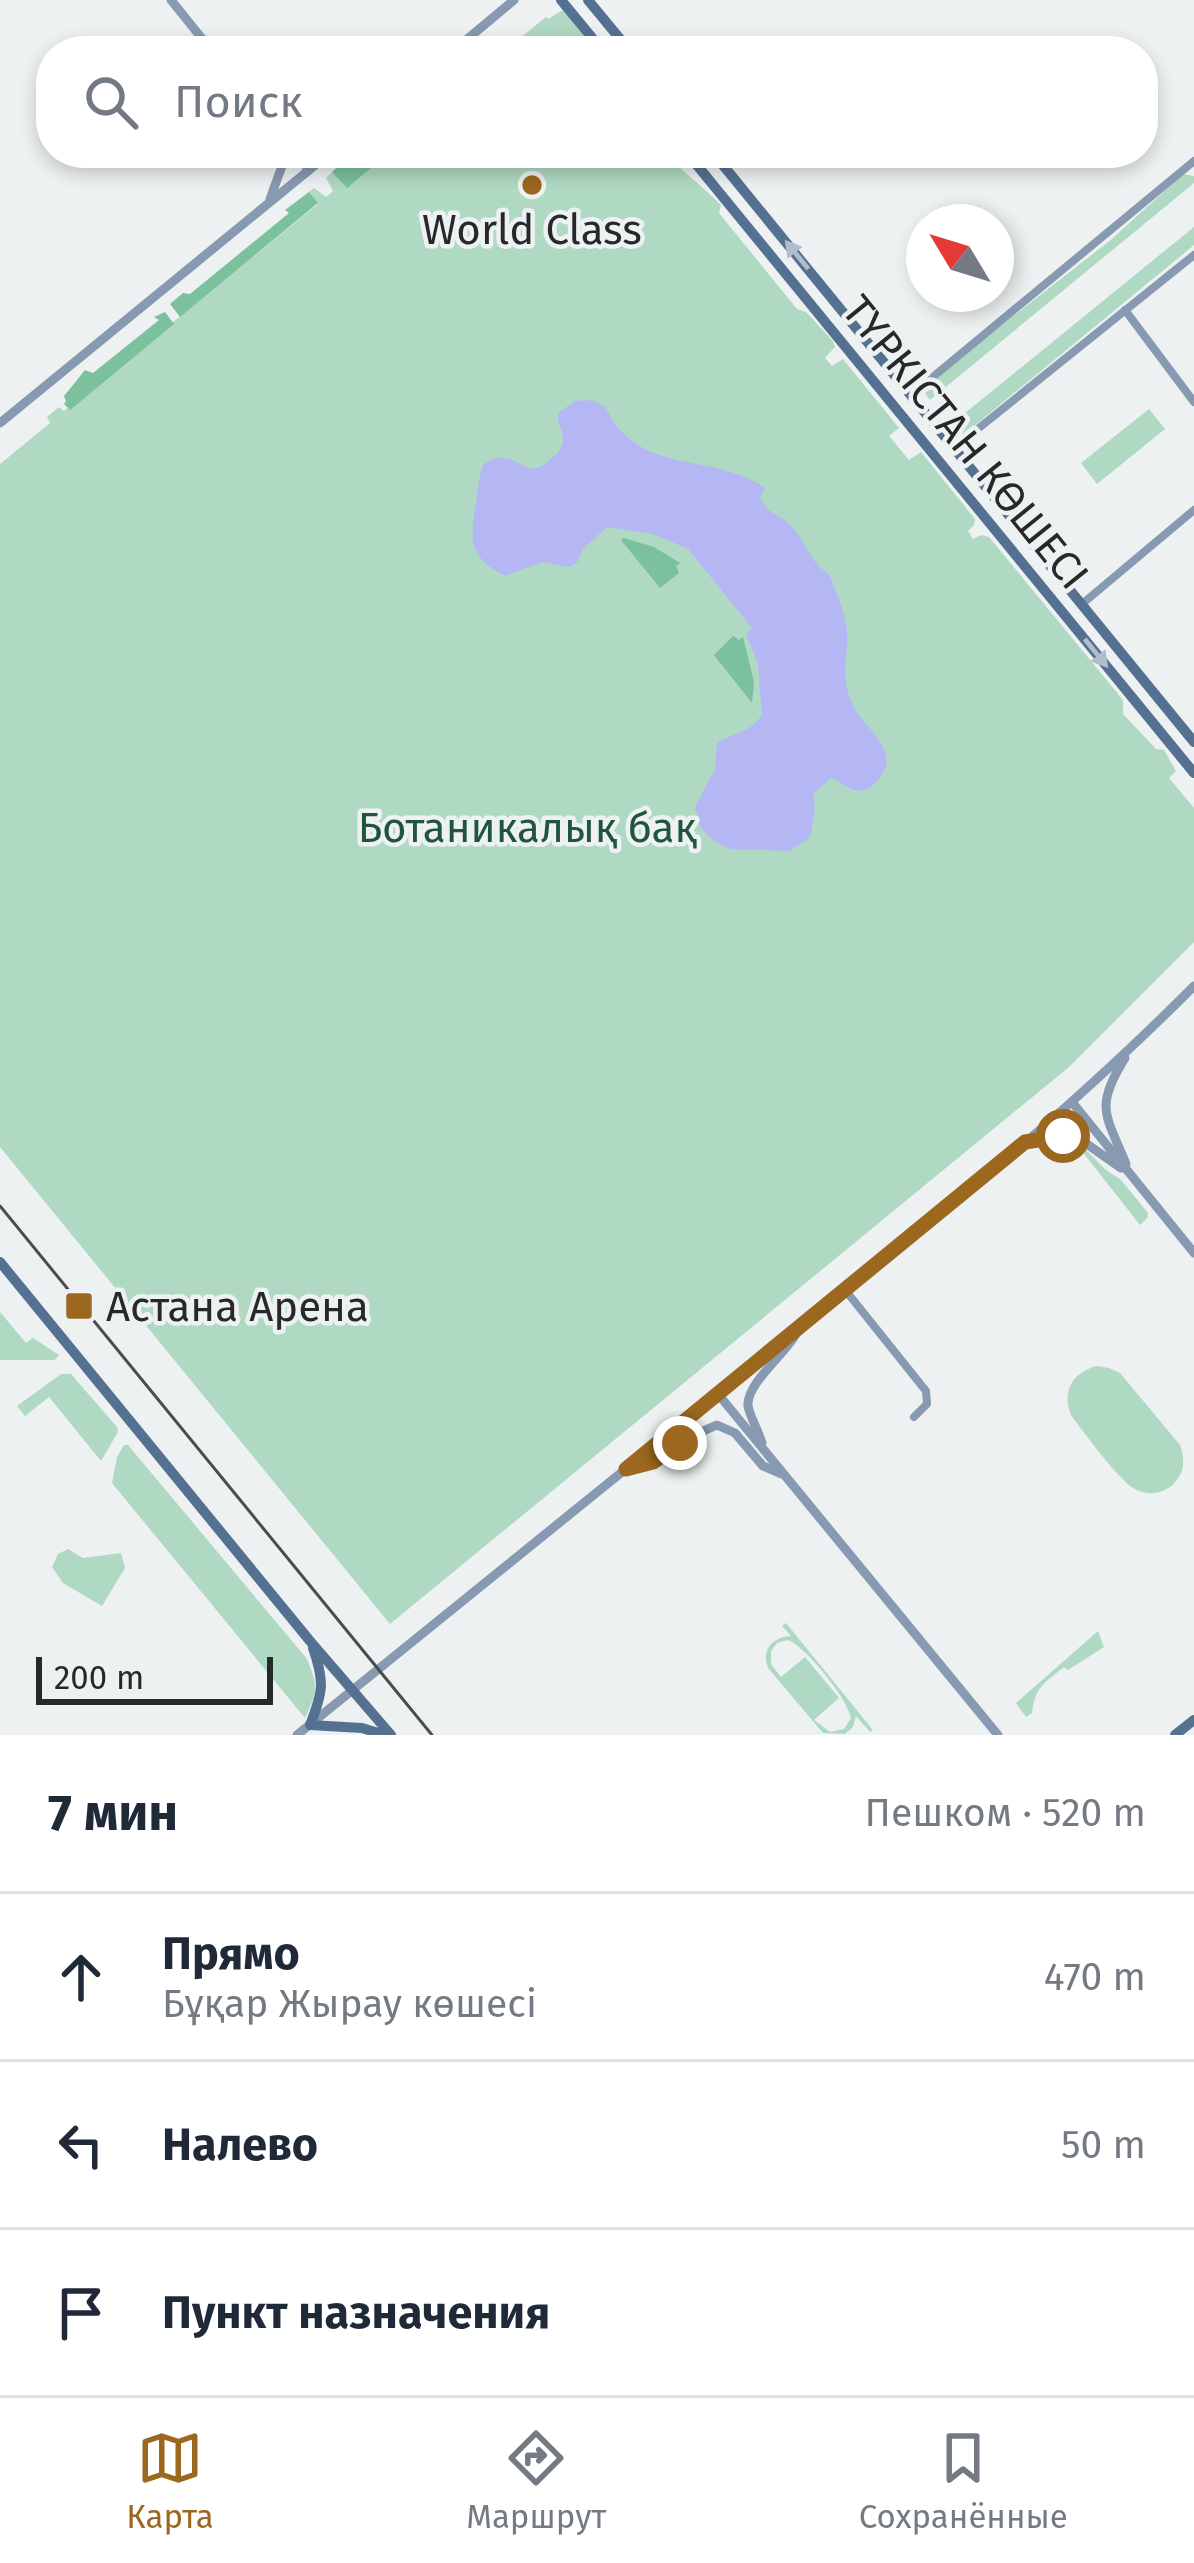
<!DOCTYPE html>
<html lang="ru">
<meta charset="utf-8">
<style>
body{margin:0;font-family:"Fira Sans",sans-serif;background:#f6f6f7;color:#1f2937}
.compass{position:absolute;left:906px;top:204px;width:108px;height:108px;border-radius:50%;background:#fff;box-shadow:0 6px 18px #0003;rotate:308deg}
.scale{position:absolute;left:36px;bottom:30px;width:237px;box-sizing:border-box;padding-left:12px;border:6px solid #272829;border-top:0;font-size:33px;line-height:42px;white-space:nowrap;color:#272829;-webkit-text-stroke:9px #edf1f2;paint-order:stroke}
.stop{position:absolute;width:36px;height:36px;margin:-27px;border:9px solid #9c671f;border-radius:50%;background:#fff}
.stop.end{background:#9c671f;border-color:#fff;box-shadow:0 3px 12px #0008}
.list{margin:0;padding:0;list-style:none}
h2{display:flex;justify-content:space-between;align-items:center;height:156px;margin:0;padding:0 48px;font-size:51px}
h2 small{font-size:39px;font-weight:400;color:#747a83}
.list li{display:grid;grid-template-columns:78px 1fr auto;gap:36px;align-items:center;box-sizing:border-box;height:168px;padding:0 48px;border-top:3px solid #e0e1e3}
.list b{display:block;font-size:45px;white-space:nowrap}
.list p{margin:0;font-size:39px;white-space:nowrap;color:#747a83}
.list em{font-size:39px;font-style:normal;color:#747a83}
.icon{flex:none;width:66px;height:66px;fill:none;stroke:currentColor;stroke-width:2;stroke-linecap:round;stroke-linejoin:round}
.map{position:relative;flex:none;width:1194px;height:1735px;overflow:hidden}
.search{position:absolute;background:#fff;box-shadow:0 6px 18px #0003;left:36px;right:36px;top:36px;height:132px;display:flex;align-items:center;gap:30px;box-sizing:border-box;padding:0 42px;border-radius:48px;color:#747a83;font-size:45px}
.sheet{height:660px;background:#fff}
nav{display:flex;justify-content:space-around;align-items:center;box-sizing:border-box;height:168px;border-top:3px solid #e0e1e3;background:#fff;font-size:33px;color:#747a83}
nav a{display:grid;justify-items:center;gap:6px}
nav .on{color:#9c671f}
.map>svg:first-child{display:block}
.green{fill:#afd9c2;fill-rule:evenodd}
.forest{fill:#7bc19d}
.water{fill:#b5b7f5}
.lines{fill:none;stroke-linecap:round;stroke-linejoin:round}
.minor{stroke:#879ab1;stroke-width:8}
.tertiary{stroke:#879ab1;stroke-width:9}
.secondary{stroke:#557191;stroke-width:10}
.tram{stroke:#4a4c4d;stroke-width:3}
.oneway{fill:#b0becb}
.route{stroke:#9c671f;stroke-width:15}
.poi-dot{fill:#9c671f;stroke:#edf1f2;stroke-width:4.5}
.labels{text-anchor:middle;stroke-width:9;stroke-linejoin:round;paint-order:stroke}
.poi-label{font-size:42px;fill:#272829;stroke:#edf1f2}
.street-label{font-size:42px;fill:#272829;stroke:#edf1f2}
.park-label{font-size:42px;fill:#1f553d;stroke:#edf1f2}
</style>
<div class="map">
<svg width="1194" height="1735" viewBox="0 0 1194 1735">
<rect width="100%" height="100%" fill="#edf1f2"/>
<g class="green">
<polygon points="563,10 584,36 583,51 504,51 546,17 548,19"/>
<path d="M380,153H666C683,173 703,186 721,205L719,213L797,309L806,312L833,341L835,347L825,358L832,366L843,359L899,428L889,436L909,460L921,452L975,519L974,525L968,531L973,539L981,535L989,537L1123,700V714L1156,749L1164,750L1176,771L1169,778L1194,808V942L1069,1067L390,1624L0,1147V464L50,423L47,417L59,407L64,411L318,204L309,192L314,188L326,197L333,191L326,178L332,172L343,183Z"/>
<polygon points="1183,174 1194,176 1194,183 930,400 921,388 1112,239"/>
<polygon points="1194,227 1194,245 963,435 954,422"/>
<polygon points="1149,409 1165,429 1097,484 1081,463"/>
<polygon points="1074,1138 1106,1170 1121,1180 1148,1213 1147,1218 1140,1225 1074,1141"/>
<polygon points="0,1312 26,1343 33,1338 59,1355 55,1360 0,1360"/>
<path d="M1096,1366L1109,1368L1120,1373L1180,1445C1184,1457 1186,1469 1176,1481C1166,1494 1147,1497 1133,1488C1116,1476 1084,1433 1071,1415C1062,1391 1072,1373 1096,1366Z"/>
<polygon points="61,1374 71,1374 117,1427 118,1432 101,1461 49,1397 25,1416 17,1406"/>
<path d="M124,1445H128L307,1659C318,1687 318,1690 305,1718L112,1483L117,1457Z"/>
<polygon points="68,1549 83,1558 121,1553 125,1568 102,1606 63,1583 52,1567 58,1554"/>
<path d="M786,1623L873,1730L870,1732L856,1716L853,1727L845,1734L823,1733L768,1668C761,1650 772,1637 791,1636L782,1626ZM788,1640C806,1647 848,1699 851,1718L844,1729L830,1732L814,1720L839,1698L805,1657L781,1677L771,1664V1651L777,1643Z"/>
<path d="M1098,1631L1104,1647L1068,1670L1064,1667C1045,1683 1035,1686 1032,1713L1026,1717L1016,1703Z"/>
</g>
<g class="forest">
<polygon points="353,153 389,153 347,188 332,172"/>
<polygon points="309,192 318,203 180,317 170,304 183,293 190,294 289,213 285,210"/>
<polygon points="165,312 174,324 70,410 64,404 66,401 64,396 85,370 93,373 159,320 154,317"/>
<polygon points="624,538 654,547 680,563 676,566 679,573 660,588 621,540"/>
<polygon points="733,636 739,640 743,637 754,682 752,703 714,655"/>
</g>
<path class="water" d="M586,400C613,404 605,414 618,428C626,437 638,446 649,451C687,467 729,463 765,488L760,497C766,513 779,514 790,525C806,540 809,562 829,574C835,591 845,611 847,630C849,654 840,672 850,698C860,726 885,734 887,764C881,779 867,798 849,788C843,784 837,780 831,778L813,794L815,810L810,837L790,851L731,849L713,841L700,826L695,807L715,769L717,742L748,729L762,716L758,664L746,634L752,628L688,549L653,534L607,527L582,550L578,561L570,567L542,562L505,576C468,557 470,540 476,503C478,490 479,477 483,465C491,460 493,458 501,458C523,457 527,483 553,457C557,454 563,447 563,441C564,431 557,424 558,413L575,401Z"/>
<g class="lines">
<g class="minor">
<polyline points="1125,310 1194,402"/>
<polyline points="911,395 1194,161"/>
<polyline points="954,448 1194,255"/>
<polyline points="1082,604 1194,510"/>
<polyline points="846,1291 926,1391 927,1404 914,1417"/>
</g>
<g class="tertiary">
<polyline points="171,0 212,51"/>
<polyline points="453,51 514,0"/>
<polyline points="295,153 309,170"/>
<polyline points="270,199 282,166 282,153"/>
<polyline points="0,423 330,153"/>
<path d="M1125,1058C1094,1107 1106,1115 1126,1164"/>
<polyline points="1072,1102 1194,1253"/>
<polyline points="1029,1142 1074,1135 1121,1168"/>
<polyline points="718,1394 998,1735"/>
<path d="M762,1443C759,1432 750,1417 748,1406C746,1384 785,1354 796,1334"/>
<path d="M631,1468C663,1462 686,1436 717,1425L735,1433L763,1466L782,1474"/>
<path d="M297,1735C437,1623 576,1508 716,1396C879,1265 1046,1135 1194,986"/>
</g>
<g class="secondary">
<polyline points="561,0 603,51"/>
<polyline points="588,0 630,51"/>
<polyline points="687,153 1194,773"/>
<polyline points="713,153 1194,742"/>
<polyline points="0,1262 310,1641 391,1735"/>
<path d="M313,1648C325,1682 323,1692 310,1725L362,1728L382,1734"/>
<polyline points="1175,1735 1194,1720"/>
</g>
<polyline class="tram" points="0,1206 432,1735"/>
</g>
<defs><path id="oneway-solid" d="M-6-.8H1V-3.2L6.5 0L1 3.2V.8H-6Z" transform="scale(3)"/></defs>
<g class="oneway">
<use href="#oneway-solid" transform="translate(797 255) rotate(-129)"/>
<use href="#oneway-solid" transform="translate(1096 653) rotate(51)"/>
</g>
<g class="lines">
<polyline class="route" points="680,1443 653,1462 626,1469 1025,1142 1063,1136"/>
</g>
<g class="poi-dot">
<circle cx="532" cy="185" r="12"/>
<rect x="64" y="1291" width="30" height="30" rx="6"/>
</g>
<g class="labels">
<g class="poi-label">
<text x="532" y="244">World Class</text>
<text x="106" y="1321" text-anchor="start">Астана Арена</text>
</g>
<g class="street-label">
<text transform="translate(966 442) rotate(51)" y="15">ТҮРКІСТАН КӨШЕСІ</text>
</g>
<g class="park-label">
<text x="527" y="842">Ботаникалық бақ</text>
</g>
</g>
</svg>
<svg class="compass" viewBox="-18 -18 36 36"><path d="M0-13l5 13h-10z" fill="#e53935"/><path d="M0 13l5-13h-10z" fill="#747a83"/></svg>
<div class="scale">200 m</div>
<div class="stop" style="left:1063px;top:1136px"></div>
<div class="stop end" style="left:680px;top:1443px"></div>
<div class="search"><svg class="icon" aria-label="search" viewBox="0 0 24 24"><circle cx="10" cy="10" r="6"/><path d="M15 15l6 6"/></svg>Поиск</div>
</div>
<section class="sheet">
<h2>7 мин<small>Пешком · 520 m</small></h2>
<ul class="list">
<li><svg class="icon" aria-label="ahead" viewBox="0 0 24 24"><path d="M12 20V5M6 11l6-6 6 6"/></svg><div><b>Прямо</b><p>Бұқар Жырау көшесі</p></div><em>470 m</em></li>
<li><svg class="icon" aria-label="left" viewBox="0 0 24 24"><path d="M17 20v-9H6M10 6l-5 5 5 5"/></svg><div><b>Налево</b></div><em>50 m</em></li>
<li><svg class="icon" aria-label="arrive" viewBox="0 0 24 24"><path d="M6 21V4h12l-3 4 3 4H6"/></svg><div><b>Пункт назначения</b></div></li>
</ul>
</section>
<nav>
<a class="on"><svg class="icon" aria-label="map" viewBox="0 0 24 24"><path d="M3 6l6-2 6 2 6-2v14l-6 2-6-2-6 2zM9 4v14M15 6v14"/></svg>Карта</a>
<a><svg class="icon" aria-label="directions" viewBox="0 0 24 24"><path d="M12 3l9 9-9 9-9-9zM9 14v-3h6M13 9l2 2-2 2"/></svg>Маршрут</a>
<a><svg class="icon" aria-label="saved" viewBox="0 0 24 24"><path d="M7 4h10v16l-5-4-5 4z"/></svg>Сохранённые</a>
</nav>
